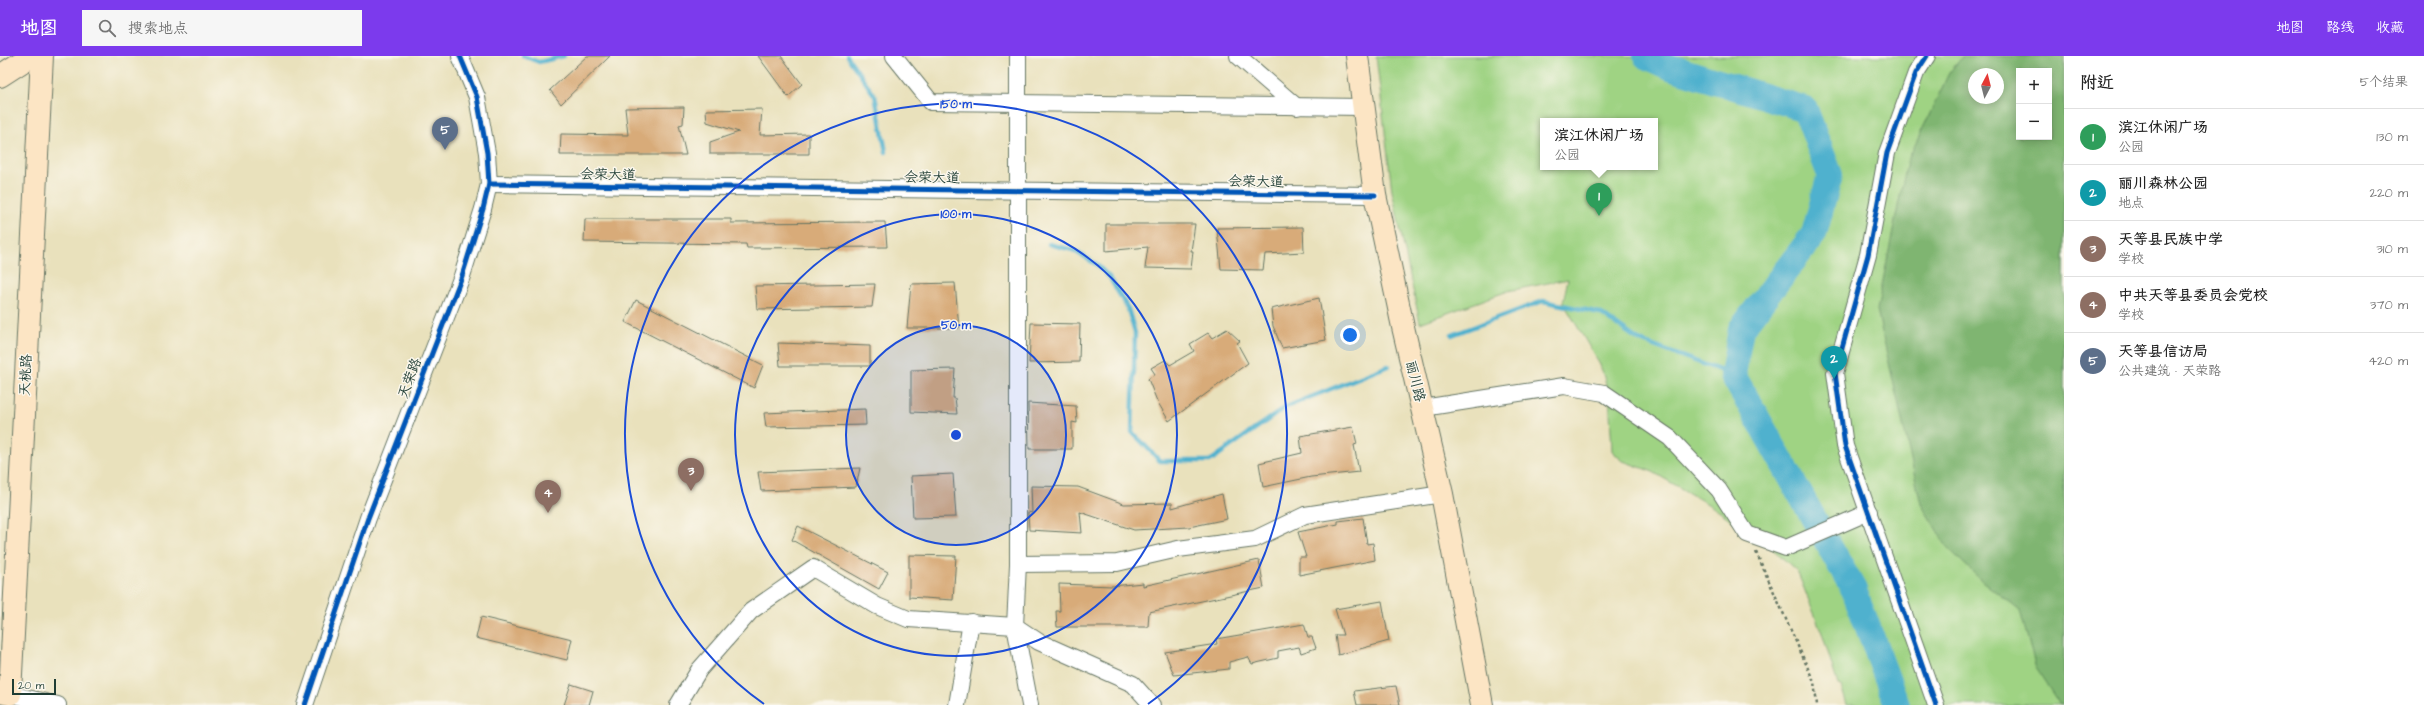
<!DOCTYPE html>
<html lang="zh">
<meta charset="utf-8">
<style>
body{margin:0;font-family:"Architects Daughter","LXGW WenKai TC",sans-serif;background:#f6f6f6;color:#222}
.controls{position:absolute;right:12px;top:12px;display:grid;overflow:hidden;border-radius:0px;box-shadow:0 2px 10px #0003}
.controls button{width:36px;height:36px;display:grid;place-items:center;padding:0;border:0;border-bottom:1px solid #e0e0e0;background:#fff;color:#222;font:20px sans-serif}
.compass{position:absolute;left:1968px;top:12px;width:36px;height:36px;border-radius:50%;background:#fff;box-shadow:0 2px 10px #0003;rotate:7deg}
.scale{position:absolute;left:12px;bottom:10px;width:44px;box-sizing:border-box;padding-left:4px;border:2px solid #1f3d34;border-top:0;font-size:11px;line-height:14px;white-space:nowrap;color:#1f3d34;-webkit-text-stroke:3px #fbf7ec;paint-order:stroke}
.you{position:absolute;left:1350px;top:279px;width:14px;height:14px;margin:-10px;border:3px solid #fff;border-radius:50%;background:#1a73e8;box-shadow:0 0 0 6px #1a73e833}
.badge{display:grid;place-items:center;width:26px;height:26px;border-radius:50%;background:#7c3aed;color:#fff;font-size:13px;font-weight:700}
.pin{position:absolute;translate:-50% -33px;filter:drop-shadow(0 1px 2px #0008)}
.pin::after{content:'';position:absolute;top:21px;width:14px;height:12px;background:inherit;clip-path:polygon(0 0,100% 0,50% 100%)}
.popup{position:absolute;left:1540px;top:62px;width:118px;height:52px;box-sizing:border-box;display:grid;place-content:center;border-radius:0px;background:#fff;filter:drop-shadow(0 1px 3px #0005);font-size:13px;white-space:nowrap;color:#767676}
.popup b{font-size:15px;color:#222}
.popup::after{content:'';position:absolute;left:50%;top:100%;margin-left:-8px;border:8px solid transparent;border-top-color:#fff}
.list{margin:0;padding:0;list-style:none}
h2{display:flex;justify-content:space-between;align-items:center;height:52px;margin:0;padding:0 16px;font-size:17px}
h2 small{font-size:13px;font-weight:400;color:#767676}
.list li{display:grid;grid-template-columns:26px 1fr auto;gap:12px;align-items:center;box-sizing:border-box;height:56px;padding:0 16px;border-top:1px solid #e0e0e0}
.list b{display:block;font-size:15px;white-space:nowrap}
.list p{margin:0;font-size:13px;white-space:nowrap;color:#767676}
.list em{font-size:13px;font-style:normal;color:#767676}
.icon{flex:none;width:22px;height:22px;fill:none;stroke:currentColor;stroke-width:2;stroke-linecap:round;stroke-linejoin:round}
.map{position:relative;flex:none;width:2064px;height:649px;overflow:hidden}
header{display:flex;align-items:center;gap:24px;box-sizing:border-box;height:56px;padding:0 20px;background:#7c3aed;color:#fff}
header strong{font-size:19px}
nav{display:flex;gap:22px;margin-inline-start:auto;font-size:14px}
.search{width:280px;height:36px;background:#f6f6f6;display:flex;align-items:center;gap:10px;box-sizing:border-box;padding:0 14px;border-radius:0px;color:#767676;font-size:15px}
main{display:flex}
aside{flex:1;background:#fff}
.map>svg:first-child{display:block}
.green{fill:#9fd383;stroke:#5f885c;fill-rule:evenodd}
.forest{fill:#7fb571;stroke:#4f7952;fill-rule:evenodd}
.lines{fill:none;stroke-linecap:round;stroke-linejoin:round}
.stream{stroke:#4fb1ce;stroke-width:4.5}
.river{stroke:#4fb1ce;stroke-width:26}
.building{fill:#d8ab79}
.street-casing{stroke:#667664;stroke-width:18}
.secondary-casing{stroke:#667664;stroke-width:24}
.path{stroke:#667664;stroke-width:2.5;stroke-dasharray:3 3;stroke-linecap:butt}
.street{stroke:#fff;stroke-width:16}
.secondary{stroke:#fce5c4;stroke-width:22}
.cycleway-casing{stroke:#fbf7ec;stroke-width:8}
.cycleway{stroke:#0057b8;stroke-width:5}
.ring{fill:none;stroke:#1d4ed8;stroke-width:2}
.labels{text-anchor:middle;stroke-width:3;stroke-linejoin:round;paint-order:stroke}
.street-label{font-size:14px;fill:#1f3d34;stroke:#fbf7ec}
.centre{fill:#1d4ed8;stroke:#fbf7ec;stroke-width:2}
.ring-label{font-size:12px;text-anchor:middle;font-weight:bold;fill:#1d4ed8;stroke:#fbf7ec;stroke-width:3;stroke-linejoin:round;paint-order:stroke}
</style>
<header>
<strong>地图</strong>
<div class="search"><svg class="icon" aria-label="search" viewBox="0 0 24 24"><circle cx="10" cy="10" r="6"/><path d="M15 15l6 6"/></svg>搜索地点</div>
<nav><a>地图</a><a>路线</a><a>收藏</a></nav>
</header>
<main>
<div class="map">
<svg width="2064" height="649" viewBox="0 0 2064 649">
<rect width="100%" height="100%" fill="#fbf7ec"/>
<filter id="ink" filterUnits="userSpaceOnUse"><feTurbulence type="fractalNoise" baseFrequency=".025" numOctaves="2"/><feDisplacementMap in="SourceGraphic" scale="8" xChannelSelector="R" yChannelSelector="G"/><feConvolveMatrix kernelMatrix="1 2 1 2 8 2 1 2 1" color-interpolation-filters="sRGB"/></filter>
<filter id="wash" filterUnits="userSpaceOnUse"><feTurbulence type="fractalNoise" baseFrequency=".012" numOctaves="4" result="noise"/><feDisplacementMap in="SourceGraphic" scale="16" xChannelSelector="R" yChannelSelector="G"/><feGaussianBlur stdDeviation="0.9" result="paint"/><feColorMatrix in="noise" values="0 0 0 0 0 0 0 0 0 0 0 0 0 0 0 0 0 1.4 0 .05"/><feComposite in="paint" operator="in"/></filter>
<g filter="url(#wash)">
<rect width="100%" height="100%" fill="#e9e1bc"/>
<path class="green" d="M1376,0H2064V649H1847L1841,630L1838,629L1822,577L1797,515L1767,488L1711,450L1653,416L1623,405L1612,395L1609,337L1600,309L1563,246L1568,223L1508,235L1420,267L1392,135ZM2019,15H2049V81H2019ZM1974,18H1998V42H1974ZM1543,65H1655V111H1543Z"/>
<path class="forest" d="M1963,0H2064V649H2060L2036,612L2020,555L1982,525L1947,491L1921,448L1877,254L1907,106L1949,17ZM2019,15H2049V81H2019ZM1974,18H1998V42H1974Z"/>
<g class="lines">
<g class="stream">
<polyline points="523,0 539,6 564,0"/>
<polyline points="847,0 875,40 886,96"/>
<polyline points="1049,188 1073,194 1096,208 1110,222 1128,253 1135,277 1132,376 1160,405 1210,405 1286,351 1388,310"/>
<polyline points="1452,279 1543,245 1600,257 1640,285 1733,319"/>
</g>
<polyline class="river" points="1646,0 1670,11 1805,53 1830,119 1814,178 1741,273 1733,319 1854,534 1897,649"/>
</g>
<g id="blocks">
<g class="building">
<polygon points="587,0 610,0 561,48 550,34"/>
<polygon points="758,0 781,0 802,28 788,41"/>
<polygon points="684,51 683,68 679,69 686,99 560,99 561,78 628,79 625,52"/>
<polygon points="762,53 760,79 809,78 809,98 710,98 710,86 739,76 707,66 706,54"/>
<polygon points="585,163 731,163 731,167 885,166 887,191 747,192 746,188 584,186"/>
<polygon points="1106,168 1195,168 1191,195 1193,195 1191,213 1145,212 1148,191 1106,195"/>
<polygon points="1303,171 1304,196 1265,198 1263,214 1221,213 1217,172"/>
<polygon points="955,227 959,272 907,272 911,228"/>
<polygon points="875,228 872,251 757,253 755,230"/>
<polygon points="1319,242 1326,284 1282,292 1273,270 1271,253"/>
<polygon points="636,244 763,309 754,332 625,266"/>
<polygon points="1031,267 1080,268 1079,306 1029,307"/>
<polygon points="1227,273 1240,285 1237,287 1248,307 1169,365 1157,345 1148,323 1155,318 1151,312 1165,304 1170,309 1194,295 1190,288 1208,277 1212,282"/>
<polygon points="778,287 870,290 870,310 780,310"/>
<polygon points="955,313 953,342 955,342 957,358 911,356 911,314"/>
<polygon points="1028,347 1076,350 1077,367 1072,366 1072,393 1029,393"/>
<polygon points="865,353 866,369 766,371 764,357"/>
<polygon points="1353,371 1357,388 1354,389 1359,416 1311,421 1263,431 1259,407 1302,397 1300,380"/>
<polygon points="860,412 856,431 761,435 758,416"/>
<polygon points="953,418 956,461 913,462 911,420"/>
<polygon points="1031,430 1078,431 1124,448 1172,447 1172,452 1222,438 1227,463 1189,471 1134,474 1080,456 1082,477 1029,474 1028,456 1032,457"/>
<polygon points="1363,462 1367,488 1373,487 1375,504 1299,519 1299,501 1306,501 1298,476 1338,468 1338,465"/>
<polygon points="798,470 888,516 879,533 792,484"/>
<polygon points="909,499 956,500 953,544 909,541"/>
<polygon points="1259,504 1264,532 1149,556 1148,571 1057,571 1056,555 1060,555 1059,528 1112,530 1143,527 1143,530"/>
<polygon points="1382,545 1389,585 1338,599 1335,579 1343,579 1335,553"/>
<polygon points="481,561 572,583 567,604 476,582"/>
<polygon points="1304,568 1308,581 1312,581 1316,592 1301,597 1299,591 1278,595 1278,602 1252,608 1248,601 1229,606 1229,613 1174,619 1165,596 1217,588 1216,583"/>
<polygon points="571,628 593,635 589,649 564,649"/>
<polygon points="1396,630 1400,649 1357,649 1354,635"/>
</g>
</g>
</g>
<g filter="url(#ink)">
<use href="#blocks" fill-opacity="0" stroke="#667664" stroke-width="1"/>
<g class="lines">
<defs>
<g id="street">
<polyline points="894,0 931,46 1364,51"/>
<polyline points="1018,0 1018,508 1015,570 1030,649"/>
<polyline points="1238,0 1297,51"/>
<polyline points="1927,0 1916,17 1887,97 1868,199 1835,317 1845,390 1936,649"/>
<polyline points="489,128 1375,139"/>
<polyline points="1423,352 1564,330 1604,337 1670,382 1719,434 1747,478 1786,492 1869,456"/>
<polyline points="1018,508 1117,507 1178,493 1255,483 1305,459 1442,438"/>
<polyline points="10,638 58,649"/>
<polyline points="305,649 368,462 462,220 483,153 489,128 487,97 477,41 460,0"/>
<polyline points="678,649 699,614 751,555 813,512 877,550 908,563 1015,570 1039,586 1133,628 1152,649"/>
<polyline points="957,649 971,566"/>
</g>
<g id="secondary">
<polyline points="1357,0 1375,139 1403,271 1442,438 1482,649"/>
<polyline points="0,20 31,0"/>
<polyline points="0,636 10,638 42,0"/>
</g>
</defs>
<use href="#street" class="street-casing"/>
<use href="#secondary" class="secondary-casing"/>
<polyline class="path" points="1756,496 1814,626 1817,649"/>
<use href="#street" class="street"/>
<use href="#secondary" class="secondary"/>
<defs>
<g id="cycleway">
<polyline points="1927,0 1916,17 1887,97 1868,199 1835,317 1845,390 1936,649"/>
<polyline points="489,128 1375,139"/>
<polyline points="305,649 368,462 462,220 483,153 489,128 487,97 477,41 460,0"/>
</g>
</defs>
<use href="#cycleway" class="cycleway-casing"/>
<use href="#cycleway" class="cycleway"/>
</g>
</g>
<circle cx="956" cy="379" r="110" fill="#1d4ed8" fill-opacity=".12"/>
<g class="ring">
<circle cx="956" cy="379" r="110"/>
<circle cx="956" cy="379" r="221"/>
<path d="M764 648A331 331 0 1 1 1148 648"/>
</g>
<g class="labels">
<g class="street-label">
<text transform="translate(608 118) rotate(1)" y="5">会荣大道</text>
<text transform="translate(932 121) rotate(1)" y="5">会荣大道</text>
<text transform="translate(1256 125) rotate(1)" y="5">会荣大道</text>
<text transform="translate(25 319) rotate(-87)" y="5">天桃路</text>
<text transform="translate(409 322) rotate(-69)" y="5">天荣路</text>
<text transform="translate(1416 325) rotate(76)" y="5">丽川路</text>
</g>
</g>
<circle cx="956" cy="379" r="6" class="centre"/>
<g class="ring-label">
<text x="956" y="52">150 m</text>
<text x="956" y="162">100 m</text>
<text x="956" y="273">50 m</text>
</g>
</svg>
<div class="controls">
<button>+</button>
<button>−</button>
</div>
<svg class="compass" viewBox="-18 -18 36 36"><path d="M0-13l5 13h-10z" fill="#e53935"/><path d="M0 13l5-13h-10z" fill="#767676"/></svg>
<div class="scale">20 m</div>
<div class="you"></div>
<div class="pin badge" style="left:1599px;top:160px;background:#2e9e5b">1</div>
<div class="popup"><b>滨江休闲广场</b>公园</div>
<div class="pin badge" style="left:1834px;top:323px;background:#0f9aa8">2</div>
<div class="pin badge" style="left:691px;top:435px;background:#8d6e63">3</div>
<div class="pin badge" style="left:548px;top:457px;background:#8d6e63">4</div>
<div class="pin badge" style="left:445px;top:94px;background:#5c6f8a">5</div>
</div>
<aside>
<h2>附近<small>5个结果</small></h2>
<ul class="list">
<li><span class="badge" style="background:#2e9e5b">1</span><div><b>滨江休闲广场</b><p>公园</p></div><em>130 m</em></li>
<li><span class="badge" style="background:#0f9aa8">2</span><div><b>丽川森林公园</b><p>地点</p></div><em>220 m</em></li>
<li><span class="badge" style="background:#8d6e63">3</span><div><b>天等县民族中学</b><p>学校</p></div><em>310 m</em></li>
<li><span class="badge" style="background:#8d6e63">4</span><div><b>中共天等县委员会党校</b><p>学校</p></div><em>370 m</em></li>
<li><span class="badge" style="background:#5c6f8a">5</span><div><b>天等县信访局</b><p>公共建筑 · 天荣路</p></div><em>420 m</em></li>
</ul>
</aside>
</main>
